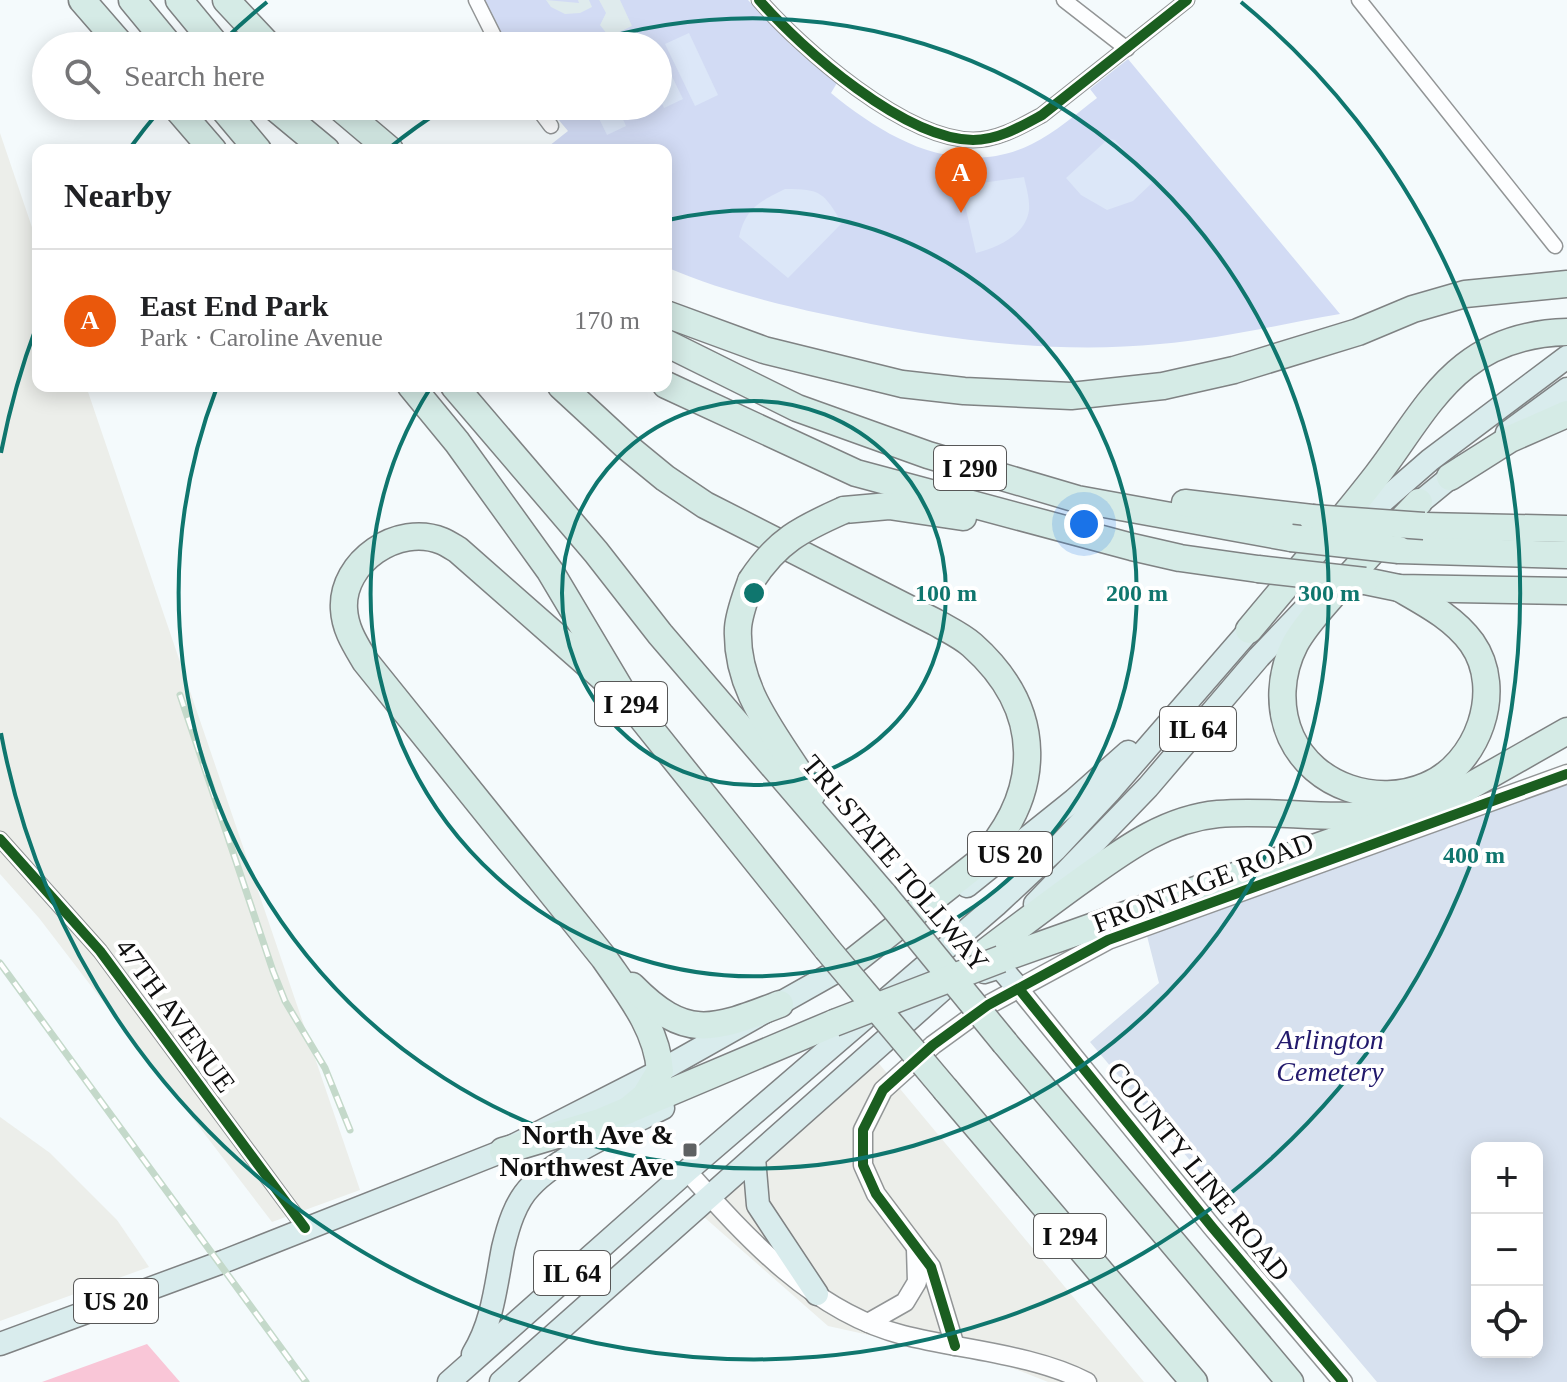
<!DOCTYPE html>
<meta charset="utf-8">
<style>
body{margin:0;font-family:Georgia,serif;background:#f6f6f6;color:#202124}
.controls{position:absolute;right:24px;bottom:24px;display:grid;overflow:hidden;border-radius:16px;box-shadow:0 4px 20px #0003}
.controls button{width:72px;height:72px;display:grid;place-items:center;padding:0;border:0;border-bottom:2px solid #e0e0e0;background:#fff;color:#202124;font:40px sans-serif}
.you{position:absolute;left:1084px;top:524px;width:28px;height:28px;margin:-20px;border:6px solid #fff;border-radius:50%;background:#1a73e8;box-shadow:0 0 0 12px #1a73e833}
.badge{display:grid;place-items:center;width:52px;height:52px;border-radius:50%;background:#ea580c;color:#fff;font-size:26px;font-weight:700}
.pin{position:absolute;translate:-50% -66px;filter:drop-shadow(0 2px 4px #0008)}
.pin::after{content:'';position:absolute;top:42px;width:28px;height:24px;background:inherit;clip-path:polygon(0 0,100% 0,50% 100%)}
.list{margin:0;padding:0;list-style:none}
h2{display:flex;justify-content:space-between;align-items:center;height:104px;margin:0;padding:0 32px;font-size:34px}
h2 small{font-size:26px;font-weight:400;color:#757577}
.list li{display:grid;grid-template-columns:52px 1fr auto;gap:24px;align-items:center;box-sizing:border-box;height:144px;padding:0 32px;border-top:2px solid #e0e0e0}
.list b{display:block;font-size:30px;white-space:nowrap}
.list p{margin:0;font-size:26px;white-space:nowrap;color:#757577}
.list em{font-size:26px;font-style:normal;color:#757577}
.icon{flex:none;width:44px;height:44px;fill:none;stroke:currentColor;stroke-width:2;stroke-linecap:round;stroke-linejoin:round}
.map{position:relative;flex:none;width:1567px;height:1382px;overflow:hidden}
.search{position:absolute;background:#fff;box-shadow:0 4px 20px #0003;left:32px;top:32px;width:640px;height:88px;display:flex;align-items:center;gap:20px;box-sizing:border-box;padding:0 28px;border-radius:44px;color:#757577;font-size:30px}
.panel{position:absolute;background:#fff;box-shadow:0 4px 20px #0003;left:32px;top:144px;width:640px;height:248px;border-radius:16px}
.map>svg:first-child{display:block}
.industrial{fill:#eceeea}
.green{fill:#d2dbf4}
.cemetery{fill:#d7e1ef;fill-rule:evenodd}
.pitch{fill:#dce7f8}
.plaza{fill:#dfebed}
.water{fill:#f9c6d7}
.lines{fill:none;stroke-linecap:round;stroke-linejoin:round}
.minor-casing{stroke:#929596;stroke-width:17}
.tertiary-casing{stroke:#929596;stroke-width:21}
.primary-casing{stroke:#7f8283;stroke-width:25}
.motorway-casing{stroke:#7f8283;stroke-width:29}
.minor{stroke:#fdfeff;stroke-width:14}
.tertiary{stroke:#fdfeff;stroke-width:18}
.primary{stroke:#d9eced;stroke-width:22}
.motorway{stroke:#d5ebe6;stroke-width:26}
.rail-casing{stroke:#c4d9ca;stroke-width:7}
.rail{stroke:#fff;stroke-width:4;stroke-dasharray:12;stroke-linecap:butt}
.motorway-bridge-casing{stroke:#7f8283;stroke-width:29;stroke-linecap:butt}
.motorway-bridge{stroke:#d5ebe6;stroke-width:26}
.cycleway-casing{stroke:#fff;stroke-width:15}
.cycleway{stroke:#1b5e20;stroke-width:10}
.ring{fill:none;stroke:#0f766e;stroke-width:4}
.poi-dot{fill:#5f6162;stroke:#fff;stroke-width:3}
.labels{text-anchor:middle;stroke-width:8;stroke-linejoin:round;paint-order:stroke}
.shield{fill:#fff;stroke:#575757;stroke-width:2}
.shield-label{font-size:26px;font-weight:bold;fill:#0f0f0f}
.street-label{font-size:28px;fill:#0f0f0f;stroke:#fff}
.park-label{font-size:28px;font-style:italic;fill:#22196c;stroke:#fff}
.poi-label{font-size:28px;font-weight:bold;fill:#0f0f0f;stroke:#fff;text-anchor:end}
.centre{fill:#0f766e;stroke:#fff;stroke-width:4}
.ring-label{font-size:24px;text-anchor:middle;font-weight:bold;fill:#0f766e;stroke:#fff;stroke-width:8;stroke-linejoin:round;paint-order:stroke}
</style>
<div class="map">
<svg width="1567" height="1382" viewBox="0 0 1567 1382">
<rect width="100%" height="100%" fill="#f4fafc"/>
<g class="industrial">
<polygon points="0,133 38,245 38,386 86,386 360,1190 272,1222 39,918 0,874"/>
<polygon points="871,1054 1144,1382 1048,1382 1005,1365 828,1326 696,1210"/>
<polygon points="0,1117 50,1153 117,1220 149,1267 0,1321"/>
</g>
<path class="green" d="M483,0H748L790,44L837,83L831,93C888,140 960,180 1032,144C1056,132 1076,114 1097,98L1090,89L1128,59L1340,314C1281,324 1220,339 1160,344C1048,355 932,338 823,314C769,302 717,289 666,267V150H544L568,131L547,106H658V46H508Z"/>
<path class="cemetery" d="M1567,783V1382H1377L1090,1042L1159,983L1147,936ZM1477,1148H1537V1352H1477Z"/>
<g class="pitch">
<polygon points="689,33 718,95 695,106 665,44"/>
<polygon points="663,58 683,99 664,108 658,95 658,60"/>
<polygon points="593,106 617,106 626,126 607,135"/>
<polygon points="1108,139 1115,140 1152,183 1133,201 1107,210 1081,195 1066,178"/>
<path d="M1024,177C1026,187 1030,199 1029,210C1026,235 997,248 976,253L962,192L968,185Z"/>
<path d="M785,189C821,189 823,192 842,223L788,278L739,237C745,209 760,201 785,189Z"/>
</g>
<g class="plaza">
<polygon points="546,0 579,3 578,0 589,0 592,7 580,13 565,14 551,7"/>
<polygon points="599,0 620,0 632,26 615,34 607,34 600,25 606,13"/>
</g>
<polygon class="water" points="147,1344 180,1382 42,1382"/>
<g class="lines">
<defs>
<g id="minor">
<polyline points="476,0 499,46"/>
<path d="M759,0C803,50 904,139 973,140C998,140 1020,127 1042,115L1187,0"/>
<polyline points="1064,0 1127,49"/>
<polyline points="1359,0 1555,246"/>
<polyline points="536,106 551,126"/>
<polyline points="0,839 100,951 305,1228"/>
</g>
<g id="tertiary">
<polyline points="1019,989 1212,1227 1343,1382"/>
<path d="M687,1171C747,1238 813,1312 903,1335C962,1350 1033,1354 1087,1382"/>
<polyline points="868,1323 905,1302 917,1282 916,1249"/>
<polyline points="955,1346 931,1267 876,1194 863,1165 863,1130 883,1090 933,1045 988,1005 1108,940 1567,774"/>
</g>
<g id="primary">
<polyline points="1507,433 1567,389"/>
<polyline points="1407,513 1464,466"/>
<polyline points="1352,528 1430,460 1567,357"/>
<polyline points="967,886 1074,800 1128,752"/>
<polyline points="1035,904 1148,787 1259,657 1323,590"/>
<polyline points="984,972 1000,967 1019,989"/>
<polyline points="754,1158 758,1205 817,1294"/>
<polyline points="0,1344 225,1261 503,1151 660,1071 855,961"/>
<path d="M473,1354C493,1322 496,1284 503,1248C508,1227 515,1202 531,1186C559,1156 625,1127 663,1108"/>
<polyline points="449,1382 687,1171 996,905 1055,850 1109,792 1259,619"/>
<polyline points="501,1382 951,982"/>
</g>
<g id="motorway">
<polyline points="82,0 122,46"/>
<polyline points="132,0 170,46"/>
<polyline points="179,0 217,46"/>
<polyline points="226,0 269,46"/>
<polyline points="175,106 213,150"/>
<polyline points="221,106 258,150"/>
<polyline points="273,106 326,150"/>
<polyline points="338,106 390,150"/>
<polyline points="666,314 764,350 902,384 964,391 1071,396 1163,386 1234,370 1358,332 1413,309 1465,294 1567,284"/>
<polyline points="666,343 797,408 928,455 1077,499 1291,538"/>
<polyline points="666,385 856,473 1132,547 1180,558 1258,569"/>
<polyline points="411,386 457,442 550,571 625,697 827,949"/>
<polyline points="454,386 596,552 660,634 884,895"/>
<path d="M561,386L626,446L665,478L705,505L935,622C947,629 962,636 972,645C1045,710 1044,793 978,863L850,964"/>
<polyline points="1450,477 1510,439 1567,414"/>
<polyline points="1185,503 1312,518"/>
<polyline points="844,510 889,506 963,517"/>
<polyline points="1424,526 1567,529"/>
<polyline points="1399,550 1567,555"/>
<path d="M751,581C746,596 739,613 738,628C735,694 781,740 812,794"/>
<polyline points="1365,581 1399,588 1567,591"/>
<path d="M1399,588C1425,603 1454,618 1472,643C1505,690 1478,765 1426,786C1377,807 1314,787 1291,737C1278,708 1280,673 1295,644C1306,624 1322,608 1336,591C1363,561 1391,531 1419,502"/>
<path d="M1249,630C1292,578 1336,528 1377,475C1405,439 1429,394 1465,366C1494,343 1530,333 1567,332"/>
<path d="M625,697L458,550C453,547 447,543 442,541C398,523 341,562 344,609C345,629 355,644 365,661L604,958C628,993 657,1028 660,1071L645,1096L627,1111"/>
<path d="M979,957C1013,931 1047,905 1082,880C1124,850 1165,819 1218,814C1273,809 1328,821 1384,813"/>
<polyline points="1001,959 1401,817 1451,797 1567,731"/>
<path d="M632,986C687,1042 714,1029 780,1004"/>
<polyline points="1005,1043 1290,1382"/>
<polyline points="946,1090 1194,1382"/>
<polyline points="503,1151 600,1122 834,1023"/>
</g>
</defs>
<use href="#minor" class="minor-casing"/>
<use href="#tertiary" class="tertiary-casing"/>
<use href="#primary" class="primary-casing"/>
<use href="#motorway" class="motorway-casing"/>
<use href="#minor" class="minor"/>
<use href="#tertiary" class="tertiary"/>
<use href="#primary" class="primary"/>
<use href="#motorway" class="motorway"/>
<defs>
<g id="rail">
<polyline points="180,695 273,971 285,1001 325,1068 350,1130"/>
<polyline points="0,963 306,1382"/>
</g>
</defs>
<use href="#rail" class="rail-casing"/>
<use href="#rail" class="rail"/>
<defs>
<g id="motorway-bridge">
<polyline points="1312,518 1424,526"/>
<polyline points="1291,538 1399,550"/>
<polyline points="1258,569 1365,581"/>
<path d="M751,581C777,541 801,529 844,510"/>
<polyline points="884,895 1005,1043"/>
<polyline points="827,949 946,1090"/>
<polyline points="834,1023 1001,959"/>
</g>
</defs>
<use href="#motorway-bridge" class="motorway-bridge-casing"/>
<use href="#motorway-bridge" class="motorway-bridge"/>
<defs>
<g id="cycleway">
<path d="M759,0C803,50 904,139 973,140C998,140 1020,127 1042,115L1187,0"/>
<polyline points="0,839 100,951 305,1228"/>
<polyline points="1019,989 1212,1227 1343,1382"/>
<polyline points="955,1346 931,1267 876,1194 863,1165 863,1130 883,1090 933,1045 988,1005 1108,940 1567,774"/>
</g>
</defs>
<use href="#cycleway" class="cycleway-casing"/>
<use href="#cycleway" class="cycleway"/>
</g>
<g class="ring">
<circle cx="754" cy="593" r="192"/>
<path d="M668 220A383 383 0 1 1 431 387"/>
<path d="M388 149A575 575 0 0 1 445 108M581 45A575 575 0 1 1 217 387"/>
<path d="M1 453A766 766 0 0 1 37 325M130 148A766 766 0 0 1 159 111M222 42A766 766 0 0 1 267 2M1241 2A766 766 0 1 1 1 733"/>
</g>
<rect class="poi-dot" x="682" y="1142" width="16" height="16" rx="4"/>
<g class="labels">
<g class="shield">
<rect x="934" y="446" width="72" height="44" rx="6"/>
<rect x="595" y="682" width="72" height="44" rx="6"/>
<rect x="1160" y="707" width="76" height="44" rx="6"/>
<rect x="968" y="832" width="84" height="44" rx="6"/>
<rect x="1034" y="1214" width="72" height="44" rx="6"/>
<rect x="534" y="1251" width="76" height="44" rx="6"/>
<rect x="74" y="1279" width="84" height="44" rx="6"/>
</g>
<g class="shield-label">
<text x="970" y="477">I 290</text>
<text x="631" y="713">I 294</text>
<text x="1198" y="738">IL 64</text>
<text x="1010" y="863">US 20</text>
<text x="1070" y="1245">I 294</text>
<text x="572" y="1282">IL 64</text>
<text x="116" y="1310">US 20</text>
</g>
<g class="street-label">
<text transform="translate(896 863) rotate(50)" y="10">TRI-STATE TOLLWAY</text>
<text transform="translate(1203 882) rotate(-21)" y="10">FRONTAGE ROAD</text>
<text transform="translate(176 1015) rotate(54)" y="10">47TH AVENUE</text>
<text transform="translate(1199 1171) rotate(51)" y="10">COUNTY LINE ROAD</text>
</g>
<g class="park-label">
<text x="1330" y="1049">Arlington<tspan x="1330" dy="32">Cemetery</tspan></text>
</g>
<g class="poi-label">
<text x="674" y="1144">North Ave &amp;<tspan x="674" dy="32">Northwest Ave</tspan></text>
</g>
</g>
<circle cx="754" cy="593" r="12" class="centre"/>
<g class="ring-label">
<text x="946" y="601">100 m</text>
<text x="1137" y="601">200 m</text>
<text x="1329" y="601">300 m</text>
<text x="1474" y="863">400 m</text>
</g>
</svg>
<div class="controls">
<button>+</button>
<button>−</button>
<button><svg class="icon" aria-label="locate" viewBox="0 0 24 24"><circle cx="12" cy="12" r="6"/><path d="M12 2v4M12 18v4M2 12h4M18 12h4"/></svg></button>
</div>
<div class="you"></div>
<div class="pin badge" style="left:961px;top:213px">A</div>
<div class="search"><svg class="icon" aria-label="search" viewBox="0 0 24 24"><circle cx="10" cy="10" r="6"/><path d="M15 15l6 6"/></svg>Search here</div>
<section class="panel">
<h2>Nearby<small></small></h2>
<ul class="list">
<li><span class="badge">A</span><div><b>East End Park</b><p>Park · Caroline Avenue</p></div><em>170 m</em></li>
</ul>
</section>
</div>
